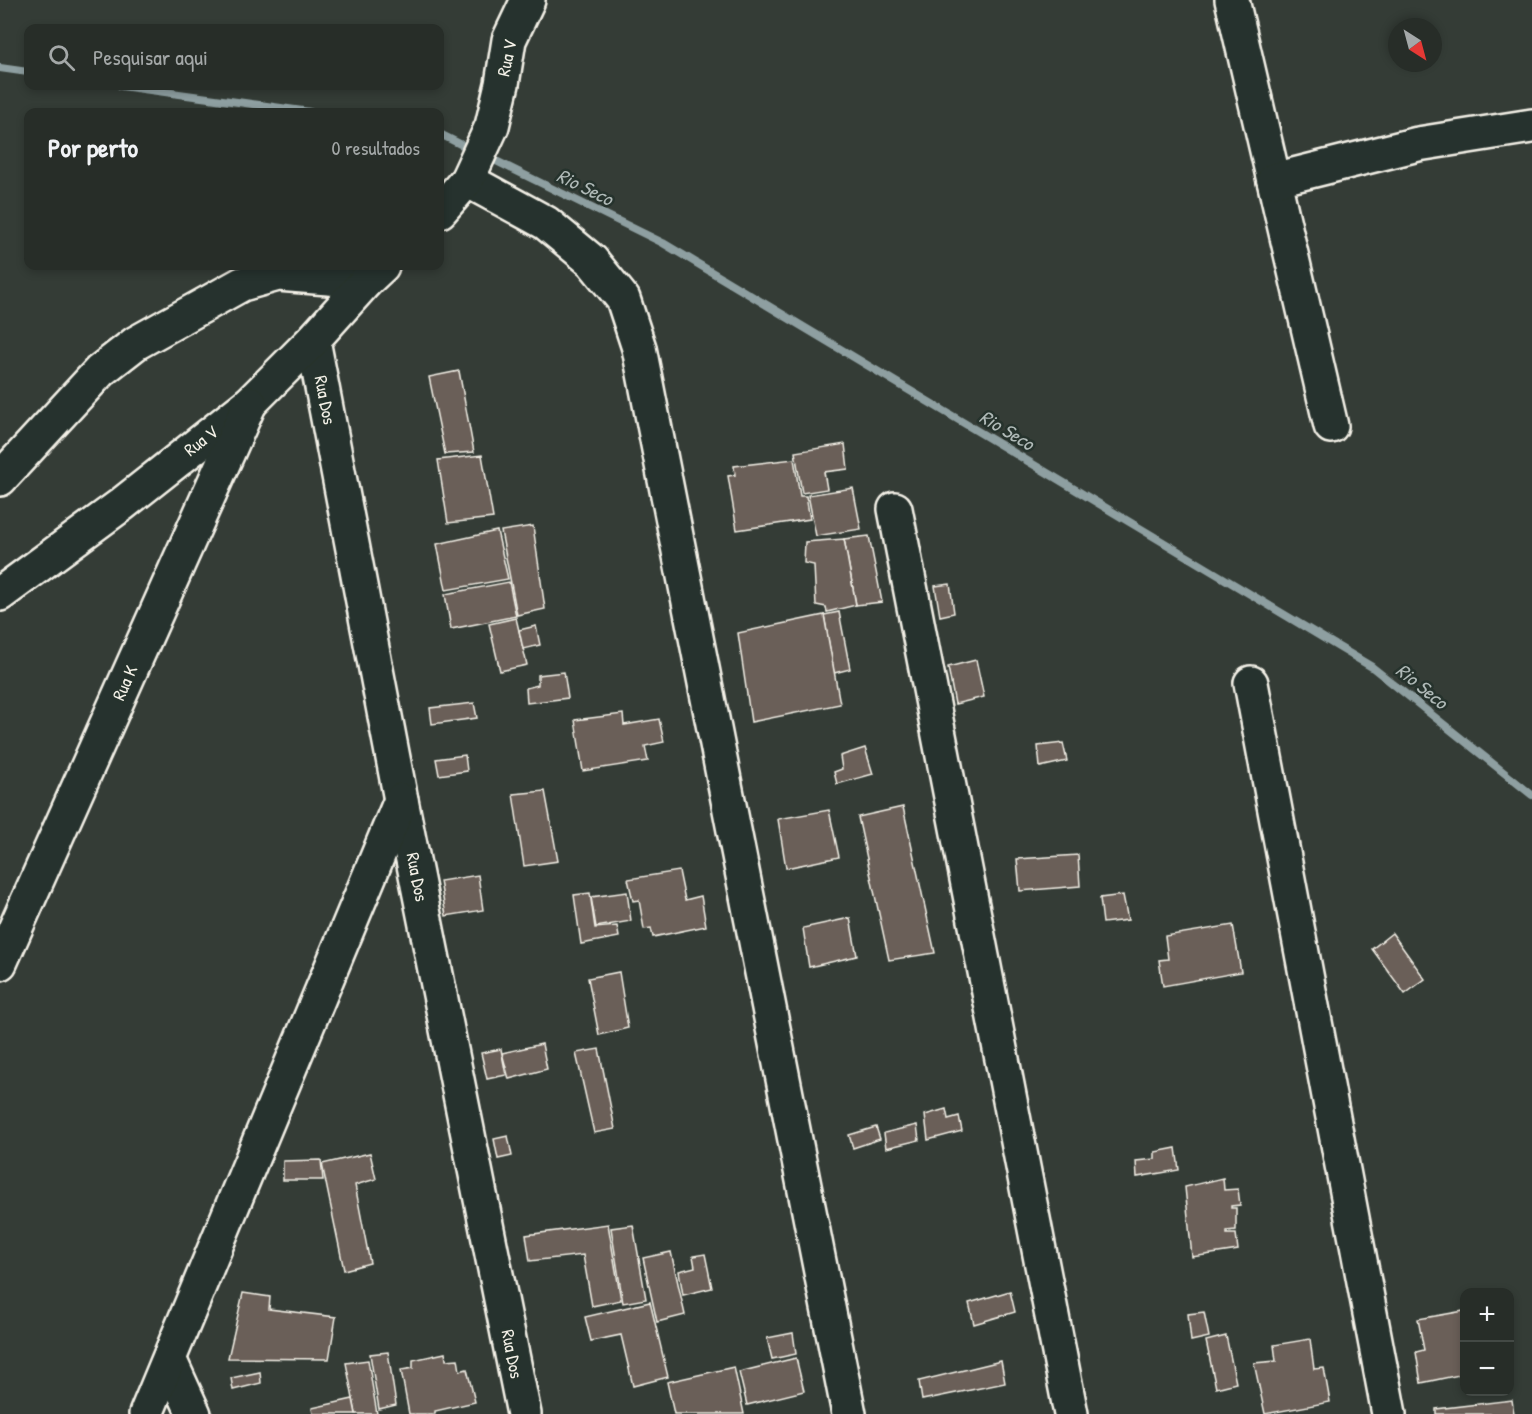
<!DOCTYPE html>
<html lang="pt">
<meta charset="utf-8">
<style>
body{margin:0;font-family:"Patrick Hand",sans-serif;background:#2f3530;color:#f1f3f6}
.controls{position:absolute;right:18px;bottom:18px;display:grid;overflow:hidden;border-radius:12px;box-shadow:0 3px 9px #0003}
.controls button{width:54px;height:54px;display:grid;place-items:center;padding:0;border:0;border-bottom:2px solid #434945;background:#272d28;color:#f1f3f6;font:30px sans-serif}
.compass{position:absolute;left:1388px;top:18px;width:54px;height:54px;border-radius:50%;background:#272d28;box-shadow:0 3px 9px #0003;rotate:144deg}
.list{margin:0;padding:0;list-style:none}
h2{display:flex;justify-content:space-between;align-items:center;height:78px;margin:0;padding:0 24px;font-size:26px}
h2 small{font-size:20px;font-weight:400;color:#a4a8a8}
.icon{flex:none;width:33px;height:33px;fill:none;stroke:currentColor;stroke-width:2;stroke-linecap:round;stroke-linejoin:round}
.map{position:relative;flex:none;width:1532px;height:1414px;overflow:hidden}
.search{position:absolute;background:#272d28;box-shadow:0 3px 9px #0003;left:24px;top:24px;width:420px;height:66px;display:flex;align-items:center;gap:15px;box-sizing:border-box;padding:0 21px;border-radius:12px;color:#a4a8a8;font-size:22px}
.panel{position:absolute;background:#272d28;box-shadow:0 3px 9px #0003;left:24px;top:108px;width:420px;height:162px;border-radius:12px}
.map>svg:first-child{display:block}
.lines{fill:none;stroke-linecap:round;stroke-linejoin:round}
.stream{stroke:#8e9fa1;stroke-width:8}
.building{fill:#6b5f58;stroke:#f4f1e8;stroke-width:1.5}
.minor-casing{stroke:#f4f1e8;stroke-width:38}
.minor{stroke:#26332d;stroke-width:33}
.labels{text-anchor:middle;stroke-width:5;stroke-linejoin:round;paint-order:stroke}
.street-label{font-size:18px;fill:#f4f1e8;stroke:#26332d}
.water-label{font-size:20px;font-style:italic;fill:#b0bab8;stroke:#26332d}
</style>
<div class="map">
<svg width="1532" height="1414" viewBox="0 0 1532 1414">
<rect width="100%" height="100%" fill="#343c36"/>
<filter id="ink" filterUnits="userSpaceOnUse"><feTurbulence type="fractalNoise" baseFrequency=".0167" numOctaves="2"/><feDisplacementMap in="SourceGraphic" scale="12" xChannelSelector="R" yChannelSelector="G"/><feConvolveMatrix kernelMatrix="1 2 1 2 8 2 1 2 1" color-interpolation-filters="sRGB"/></filter>
<g filter="url(#ink)">
<g class="lines">
<g class="stream">
<polyline points="0,68 28,72"/>
<polyline points="121,86 310,112"/>
<polyline points="440,134 474,151"/>
<polyline points="486,156 663,243 1372,667 1532,795"/>
</g>
</g>
<g class="building">
<polygon points="459,371 474,452 445,454 429,377"/>
<polygon points="845,444 848,469 824,472 827,489 802,493 795,452"/>
<polygon points="482,455 493,518 448,523 438,460"/>
<polygon points="794,459 800,496 806,496 810,519 737,530 728,476 735,475 734,466"/>
<polygon points="853,488 861,529 816,536 808,495"/>
<polygon points="533,526 545,609 517,615 501,531"/>
<polygon points="497,531 508,579 446,590 437,544"/>
<polygon points="869,536 882,602 856,605 844,539"/>
<polygon points="844,539 856,605 827,612 826,607 816,605 814,565 804,563 805,542"/>
<polygon points="509,582 516,616 451,629 445,594"/>
<polygon points="950,584 954,613 940,616 935,586"/>
<polygon points="839,612 850,669 834,673 824,615"/>
<polygon points="824,615 840,704 751,722 738,633"/>
<polygon points="516,618 527,665 500,671 489,624"/>
<polygon points="536,626 540,645 523,649 519,630"/>
<polygon points="976,660 984,697 955,704 948,667"/>
<polygon points="564,672 568,698 527,703 526,688 538,685 538,675"/>
<polygon points="474,703 477,718 432,724 430,708"/>
<polygon points="623,714 624,725 659,719 664,742 645,746 648,761 583,771 575,720"/>
<polygon points="1063,743 1067,761 1040,767 1038,746"/>
<polygon points="865,748 873,774 837,784 834,772 842,769 840,756"/>
<polygon points="465,755 467,771 439,775 436,759"/>
<polygon points="545,791 558,861 524,866 513,794"/>
<polygon points="903,807 935,953 889,960 858,817"/>
<polygon points="829,810 839,857 786,868 778,819"/>
<polygon points="1078,855 1080,886 1020,891 1017,859"/>
<polygon points="679,871 685,900 701,896 706,926 653,937 651,928 644,929 639,900 633,901 628,879"/>
<polygon points="478,875 483,910 446,916 440,881"/>
<polygon points="627,892 631,921 596,927 591,897"/>
<polygon points="590,893 595,928 617,926 619,937 581,944 574,895"/>
<polygon points="1123,895 1128,920 1103,923 1100,898"/>
<polygon points="850,918 857,956 809,967 803,928"/>
<polygon points="1233,925 1241,972 1163,986 1159,960 1168,959 1165,936"/>
<polygon points="1392,933 1425,979 1405,994 1372,949"/>
<polygon points="619,972 628,1028 599,1035 588,978"/>
<polygon points="542,1044 547,1069 509,1079 502,1053"/>
<polygon points="501,1049 506,1075 487,1079 481,1053"/>
<polygon points="599,1049 615,1129 594,1133 576,1053"/>
<polygon points="946,1109 948,1119 959,1116 962,1131 928,1140 925,1115"/>
<polygon points="917,1125 919,1140 886,1148 884,1133"/>
<polygon points="876,1127 880,1139 853,1148 849,1135"/>
<polygon points="508,1136 512,1156 498,1159 494,1139"/>
<polygon points="1176,1148 1179,1170 1137,1177 1136,1161 1155,1159 1155,1152"/>
<polygon points="370,1153 376,1179 355,1185 370,1263 344,1270 322,1164"/>
<polygon points="321,1160 323,1180 283,1180 283,1161"/>
<polygon points="1223,1178 1224,1190 1238,1189 1240,1205 1231,1206 1231,1208 1236,1208 1236,1230 1227,1231 1227,1234 1236,1234 1238,1250 1192,1257 1185,1187"/>
<polygon points="608,1224 621,1300 592,1306 583,1255 530,1261 526,1235"/>
<polygon points="633,1225 646,1299 623,1303 611,1228"/>
<polygon points="671,1252 685,1315 657,1322 643,1258"/>
<polygon points="705,1254 712,1288 683,1295 679,1271 695,1267 693,1256"/>
<polygon points="1010,1291 1015,1312 974,1324 969,1303"/>
<polygon points="243,1293 270,1297 269,1309 336,1317 329,1359 228,1358"/>
<polygon points="650,1302 668,1377 633,1386 621,1335 591,1341 585,1317"/>
<polygon points="1464,1311 1464,1374 1421,1383 1416,1352 1424,1350 1418,1319"/>
<polygon points="1204,1312 1209,1337 1191,1341 1188,1314"/>
<polygon points="793,1333 796,1354 772,1359 767,1338"/>
<polygon points="1226,1336 1236,1383 1216,1388 1206,1341"/>
<polygon points="1310,1339 1314,1369 1324,1368 1330,1402 1265,1414 1254,1363 1276,1361 1274,1345"/>
<polygon points="388,1352 396,1405 379,1409 370,1354"/>
<polygon points="445,1353 446,1360 458,1359 460,1371 467,1369 475,1402 435,1411 435,1414 409,1414 401,1370 413,1368 413,1360"/>
<polygon points="796,1358 804,1391 747,1405 739,1372"/>
<polygon points="368,1360 377,1414 356,1414 346,1363"/>
<polygon points="1001,1361 1005,1383 922,1400 919,1381"/>
<polygon points="734,1367 744,1414 674,1414 667,1382"/>
<polygon points="260,1372 261,1383 233,1390 231,1378"/>
<polygon points="353,1399 356,1414 313,1414 312,1408"/>
<polygon points="1512,1400 1514,1414 1436,1414 1436,1409"/>
</g>
<g class="lines">
<defs>
<g id="minor">
<polyline points="1232,0 1331,426"/>
<polyline points="467,180 546,223 592,261 623,299 639,348 849,1414"/>
<polyline points="1274,180 1418,144 1532,126"/>
<polyline points="440,211 467,180 492,126 502,84 509,40 528,0"/>
<polyline points="313,340 401,800 524,1414"/>
<polyline points="0,479 100,371 136,343 242,284 278,274 366,281"/>
<polyline points="895,509 1071,1414"/>
<polyline points="0,594 121,505 250,403 313,340 366,281 382,266"/>
<polyline points="1251,683 1389,1414"/>
<polyline points="0,963 250,403"/>
<polyline points="170,1361 194,1414"/>
<polyline points="146,1414 401,800"/>
</g>
</defs>
<use href="#minor" class="minor-casing"/>
<use href="#minor" class="minor"/>
</g>
</g>
<g class="labels">
<g class="street-label">
<text transform="translate(507 58) rotate(-78)" y="6">Rua V</text>
<text transform="translate(325 400) rotate(79)" y="6">Rua Dos</text>
<text transform="translate(201 441) rotate(-38)" y="6">Rua V</text>
<text transform="translate(125 683) rotate(-66)" y="6">Rua K</text>
<text transform="translate(417 877) rotate(79)" y="6">Rua Dos</text>
<text transform="translate(512 1354) rotate(79)" y="6">Rua Dos</text>
</g>
<g class="water-label">
<text transform="translate(585 187) rotate(26)" y="7">Rio Seco</text>
<text transform="translate(1007 430) rotate(31)" y="7">Rio Seco</text>
<text transform="translate(1422 686) rotate(39)" y="7">Rio Seco</text>
</g>
</g>
</svg>
<div class="controls">
<button>+</button>
<button>−</button>
</div>
<svg class="compass" viewBox="-18 -18 36 36"><path d="M0-13l5 13h-10z" fill="#e53935"/><path d="M0 13l5-13h-10z" fill="#a4a8a8"/></svg>
<div class="search"><svg class="icon" aria-label="search" viewBox="0 0 24 24"><circle cx="10" cy="10" r="6"/><path d="M15 15l6 6"/></svg>Pesquisar aqui</div>
<section class="panel">
<h2>Por perto<small>0 resultados</small></h2>
<ul class="list">
</ul>
</section>
</div>
